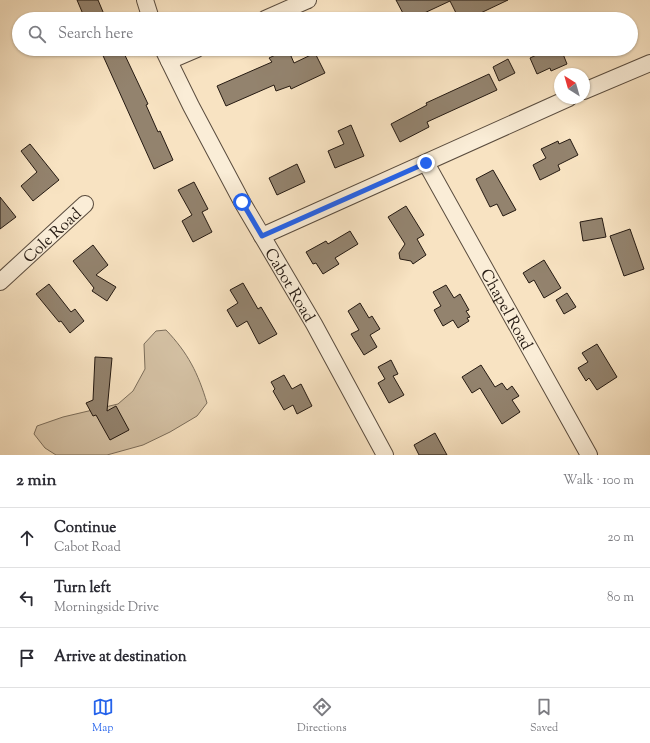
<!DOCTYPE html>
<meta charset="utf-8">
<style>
body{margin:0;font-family:"Sorts Mill Goudy",serif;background:#f2f2f3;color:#2b2b33}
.compass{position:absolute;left:554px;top:68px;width:36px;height:36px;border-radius:50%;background:#fff;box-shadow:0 1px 3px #0004;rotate:323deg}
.stop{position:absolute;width:12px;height:12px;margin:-9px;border:3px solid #2563eb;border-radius:50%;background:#fff}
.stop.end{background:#2563eb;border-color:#fff;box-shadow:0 1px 4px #0008}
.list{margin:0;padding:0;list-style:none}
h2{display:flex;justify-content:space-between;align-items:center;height:52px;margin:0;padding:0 16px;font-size:17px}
h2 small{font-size:13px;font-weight:400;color:#7c7c81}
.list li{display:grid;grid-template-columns:26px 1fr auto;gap:12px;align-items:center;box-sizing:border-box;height:60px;padding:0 16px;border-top:1px solid #e1e1e2}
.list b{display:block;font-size:15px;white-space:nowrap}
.list p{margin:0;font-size:13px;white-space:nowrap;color:#7c7c81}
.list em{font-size:13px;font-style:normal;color:#7c7c81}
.icon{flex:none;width:22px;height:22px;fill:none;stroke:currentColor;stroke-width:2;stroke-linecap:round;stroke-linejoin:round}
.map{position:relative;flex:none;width:650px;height:455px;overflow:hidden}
.search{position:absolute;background:#fff;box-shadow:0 1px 3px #0004;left:12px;right:12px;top:12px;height:44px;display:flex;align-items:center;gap:10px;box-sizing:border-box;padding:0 14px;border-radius:22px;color:#7c7c81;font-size:15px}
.sheet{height:232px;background:#fff}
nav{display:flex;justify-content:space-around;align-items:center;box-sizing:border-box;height:56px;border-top:1px solid #e1e1e2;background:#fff;font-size:11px;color:#7c7c81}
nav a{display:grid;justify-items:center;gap:2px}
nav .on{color:#2563eb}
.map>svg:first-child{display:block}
.green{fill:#d4c1a4;stroke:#7c6e5b}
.building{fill:#93836e;stroke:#251a12}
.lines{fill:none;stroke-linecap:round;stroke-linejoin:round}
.minor-casing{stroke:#5a4c3e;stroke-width:18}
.minor{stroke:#faedd7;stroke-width:16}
.route{stroke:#2563eb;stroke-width:5}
.labels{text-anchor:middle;stroke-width:3;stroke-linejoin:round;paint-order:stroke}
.street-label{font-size:16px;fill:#251a12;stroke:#faedd7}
</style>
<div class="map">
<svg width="650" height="455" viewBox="0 0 650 455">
<rect width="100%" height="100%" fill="#f8e3c2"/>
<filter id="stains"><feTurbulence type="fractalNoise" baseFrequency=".005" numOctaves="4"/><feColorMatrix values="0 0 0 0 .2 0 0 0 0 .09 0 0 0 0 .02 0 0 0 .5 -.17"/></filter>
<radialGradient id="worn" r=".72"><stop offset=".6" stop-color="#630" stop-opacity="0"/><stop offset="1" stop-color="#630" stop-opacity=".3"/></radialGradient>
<path class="green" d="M166,330C188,353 198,373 207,403L197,416L170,432L143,445L107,455H56L45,448L34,434L37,426L63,417L118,404L133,391L145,369L144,344L156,331Z"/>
<g class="building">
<polygon points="77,0 98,0 106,19 85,19"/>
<polygon points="396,0 508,0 468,19 459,19 450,1 420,15 422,19 406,19"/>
<polygon points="100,49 122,49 148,104 146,105 158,132 160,131 173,160 154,169"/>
<polygon points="288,49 294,63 315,53 325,73 291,89 290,86 276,91 274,85 226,106 217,86 272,62 269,58"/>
<polygon points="549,49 561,49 567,64 551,71 550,68 537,74 530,58"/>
<polygon points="508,59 515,73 499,81 493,67"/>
<polygon points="489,74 497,90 427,122 429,127 400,142 391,124 427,105 426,103"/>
<polygon points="351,125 364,156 335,168 328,151 344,144 338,131"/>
<polygon points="570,139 578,155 558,165 560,170 540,180 533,165 546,158 541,149 558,141 559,144"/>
<polygon points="30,144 59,180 33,201 21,186 37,172 21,151"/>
<polygon points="297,164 305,182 277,195 269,178"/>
<polygon points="493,170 516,210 503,216 497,204 490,207 476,179"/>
<polygon points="194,182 208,209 202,212 212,232 193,242 182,221 192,215 178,190"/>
<polygon points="0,197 16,217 0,229"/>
<polygon points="406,206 424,235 417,239 426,255 413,264 411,261 400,259 399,253 405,244 388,217"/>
<polygon points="602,218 606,237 583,241 580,222"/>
<polygon points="630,229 644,269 624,276 610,236"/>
<polygon points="350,231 358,244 335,258 339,264 323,274 316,263 313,264 306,252 326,241 328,244"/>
<polygon points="93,245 108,265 96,275 116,287 107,301 92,291 94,288 73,261"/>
<polygon points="544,260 561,288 544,298 534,280 529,283 523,273"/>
<polygon points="243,283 258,309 261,307 277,334 259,344 247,321 237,327 227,310 238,303 230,290"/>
<polygon points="49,284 71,312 75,309 84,321 70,333 61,321 59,322 36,294"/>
<polygon points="446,285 454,298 460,294 469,310 466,311 470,317 467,318 469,321 458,328 453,320 443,326 434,310 441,306 433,292"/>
<polygon points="567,293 576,307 564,314 556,300"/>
<polygon points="360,303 369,318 372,316 380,329 370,335 377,347 364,355 351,334 359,330 348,311"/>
<polygon points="597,344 617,377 597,390 589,378 586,381 578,368 588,362 582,353"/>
<polygon points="95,357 112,358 107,411 116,406 129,430 110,440 96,415 93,416 86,403 93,400"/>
<polygon points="391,360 398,374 393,376 404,395 389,403 378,383 385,379 378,367"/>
<polygon points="481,365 495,387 502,383 507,390 512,386 519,396 512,400 520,412 502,424 480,388 472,393 462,377"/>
<polygon points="284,375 292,389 301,384 312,406 297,414 293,405 284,410 273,391 275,389 271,382"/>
<polygon points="435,433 447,455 419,455 414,445"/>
</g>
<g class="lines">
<defs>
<g id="minor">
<polyline points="145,0 151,19"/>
<polyline points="265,19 308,0"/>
<path id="s1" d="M163,49L191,106L242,202L314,324L385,455"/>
<polyline points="169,61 197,49"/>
<polyline points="584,91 650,63"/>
<path id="s2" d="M426,163L589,455"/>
<polyline points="262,236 569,98"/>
<path id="s3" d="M0,282L85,204"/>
</g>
</defs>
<use href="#minor" class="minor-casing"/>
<use href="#minor" class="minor"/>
</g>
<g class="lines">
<polyline class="route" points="242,202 262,236 426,163"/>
</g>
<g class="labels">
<g class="street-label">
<text dy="6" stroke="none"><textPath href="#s3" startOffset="70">Cole Road</textPath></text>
<text dy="6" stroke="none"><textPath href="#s1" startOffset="268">Cabot Road</textPath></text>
<text dy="6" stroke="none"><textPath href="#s2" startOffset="167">Chapel Road</textPath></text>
</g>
</g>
<rect width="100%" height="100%" filter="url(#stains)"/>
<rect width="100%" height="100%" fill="url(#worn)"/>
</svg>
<svg class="compass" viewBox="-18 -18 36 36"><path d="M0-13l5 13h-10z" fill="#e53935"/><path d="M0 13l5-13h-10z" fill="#7c7c81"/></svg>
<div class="stop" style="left:242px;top:202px"></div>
<div class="stop end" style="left:426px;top:163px"></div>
<div class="search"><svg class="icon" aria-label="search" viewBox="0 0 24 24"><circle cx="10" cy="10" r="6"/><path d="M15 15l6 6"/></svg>Search here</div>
</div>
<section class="sheet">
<h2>2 min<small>Walk · 100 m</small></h2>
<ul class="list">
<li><svg class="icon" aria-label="ahead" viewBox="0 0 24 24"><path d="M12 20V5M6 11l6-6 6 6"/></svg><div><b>Continue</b><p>Cabot Road</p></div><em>20 m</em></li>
<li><svg class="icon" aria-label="left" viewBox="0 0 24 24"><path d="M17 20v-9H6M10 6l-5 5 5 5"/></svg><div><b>Turn left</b><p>Morningside Drive</p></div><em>80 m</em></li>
<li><svg class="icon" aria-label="arrive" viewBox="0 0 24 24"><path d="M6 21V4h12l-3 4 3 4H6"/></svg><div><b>Arrive at destination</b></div></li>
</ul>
</section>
<nav>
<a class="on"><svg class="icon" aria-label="map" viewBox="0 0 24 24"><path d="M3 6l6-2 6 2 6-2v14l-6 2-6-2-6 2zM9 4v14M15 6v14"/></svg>Map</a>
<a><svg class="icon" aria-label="directions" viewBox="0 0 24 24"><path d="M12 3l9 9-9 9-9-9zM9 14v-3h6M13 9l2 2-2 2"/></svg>Directions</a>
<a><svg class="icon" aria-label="saved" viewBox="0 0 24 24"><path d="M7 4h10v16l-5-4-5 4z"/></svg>Saved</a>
</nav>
